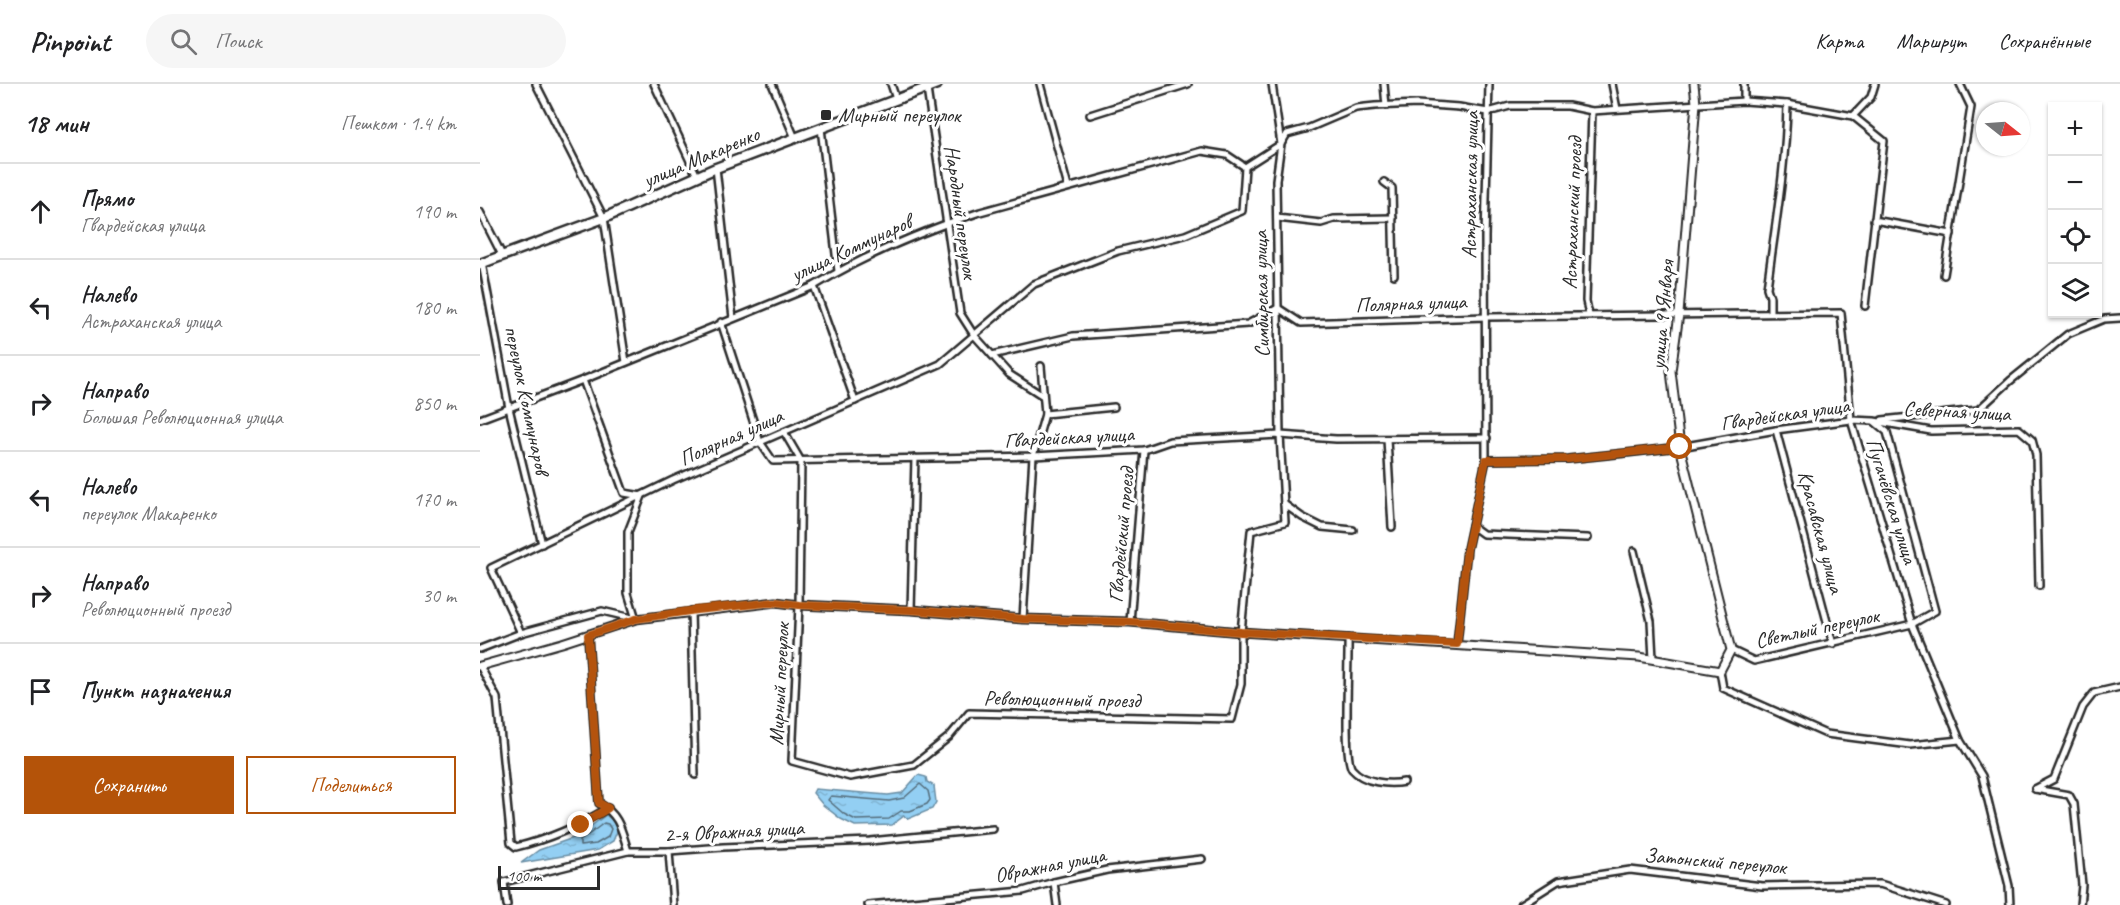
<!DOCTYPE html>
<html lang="ru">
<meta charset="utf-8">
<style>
body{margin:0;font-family:Caveat,sans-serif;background:#f6f6f6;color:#202124}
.controls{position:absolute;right:18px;top:18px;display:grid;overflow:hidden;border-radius:0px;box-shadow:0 2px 4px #0004}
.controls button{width:54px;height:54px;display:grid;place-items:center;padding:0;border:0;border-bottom:2px solid #e0e0e0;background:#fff;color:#202124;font:30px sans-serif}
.compass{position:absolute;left:1496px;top:18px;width:54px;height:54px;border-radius:50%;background:#fff;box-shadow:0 2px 4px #0004;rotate:107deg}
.scale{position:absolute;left:18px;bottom:15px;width:102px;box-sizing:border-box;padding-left:6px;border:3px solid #2b2b2b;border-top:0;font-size:16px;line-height:21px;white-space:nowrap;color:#2b2b2b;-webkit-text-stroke:4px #fff;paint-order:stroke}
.stop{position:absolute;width:18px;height:18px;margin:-14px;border:4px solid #b45309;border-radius:50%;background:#fff}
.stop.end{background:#b45309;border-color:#fff;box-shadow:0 2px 6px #0008}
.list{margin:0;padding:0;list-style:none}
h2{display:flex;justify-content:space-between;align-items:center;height:78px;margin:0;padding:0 24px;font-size:26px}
h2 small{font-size:20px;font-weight:400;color:#757577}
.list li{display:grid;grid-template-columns:39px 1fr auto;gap:18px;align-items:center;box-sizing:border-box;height:96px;padding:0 24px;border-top:2px solid #e0e0e0}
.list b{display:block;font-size:22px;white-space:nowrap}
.list p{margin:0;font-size:20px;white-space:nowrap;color:#757577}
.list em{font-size:20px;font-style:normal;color:#757577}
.actions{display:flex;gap:12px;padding:18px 24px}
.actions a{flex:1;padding:14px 0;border:2px solid #b45309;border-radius:0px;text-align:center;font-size:21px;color:#b45309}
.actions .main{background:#b45309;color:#fff}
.icon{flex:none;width:33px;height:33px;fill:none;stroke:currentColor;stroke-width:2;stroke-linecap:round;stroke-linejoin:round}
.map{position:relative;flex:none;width:1640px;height:821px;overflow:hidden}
header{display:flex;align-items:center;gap:36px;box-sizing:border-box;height:84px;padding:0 30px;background:#fff;border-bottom:2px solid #e0e0e0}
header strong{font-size:28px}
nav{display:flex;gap:33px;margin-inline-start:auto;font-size:21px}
.search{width:420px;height:54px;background:#f6f6f6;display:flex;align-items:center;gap:15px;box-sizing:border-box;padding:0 21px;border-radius:33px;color:#757577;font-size:22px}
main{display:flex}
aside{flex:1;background:#fff}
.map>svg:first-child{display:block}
.water{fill:url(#water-ripples);stroke:#698da3;stroke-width:1.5}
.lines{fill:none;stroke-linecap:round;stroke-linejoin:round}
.shore{stroke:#556d7b;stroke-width:1.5}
.minor-casing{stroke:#2b2b2b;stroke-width:10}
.tertiary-casing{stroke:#2b2b2b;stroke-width:11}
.secondary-casing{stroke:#2b2b2b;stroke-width:13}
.minor{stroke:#fff;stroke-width:5}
.tertiary{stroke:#fff;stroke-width:7}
.secondary{stroke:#fff;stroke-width:8}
.route{stroke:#b45309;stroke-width:8}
.poi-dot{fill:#2b2b2b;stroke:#fff;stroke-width:2}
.labels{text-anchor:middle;stroke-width:6;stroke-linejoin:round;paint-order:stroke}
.poi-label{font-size:21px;fill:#2b2b2b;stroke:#fff;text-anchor:start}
.street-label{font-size:21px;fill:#2b2b2b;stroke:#fff}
</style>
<header>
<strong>Pinpoint</strong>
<div class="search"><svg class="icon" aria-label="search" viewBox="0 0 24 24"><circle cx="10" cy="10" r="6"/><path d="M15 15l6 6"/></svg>Поиск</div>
<nav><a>Карта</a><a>Маршрут</a><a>Сохранённые</a></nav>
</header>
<main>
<aside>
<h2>18 мин<small>Пешком · 1.4 km</small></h2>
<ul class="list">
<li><svg class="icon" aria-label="ahead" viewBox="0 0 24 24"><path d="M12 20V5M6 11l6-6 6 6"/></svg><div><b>Прямо</b><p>Гвардейская улица</p></div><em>190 m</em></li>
<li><svg class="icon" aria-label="left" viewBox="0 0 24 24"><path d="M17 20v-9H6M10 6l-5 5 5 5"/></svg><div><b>Налево</b><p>Астраханская улица</p></div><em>180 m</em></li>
<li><svg class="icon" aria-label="right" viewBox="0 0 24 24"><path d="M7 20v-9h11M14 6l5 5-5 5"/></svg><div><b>Направо</b><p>Большая Революционная улица</p></div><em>850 m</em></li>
<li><svg class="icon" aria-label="left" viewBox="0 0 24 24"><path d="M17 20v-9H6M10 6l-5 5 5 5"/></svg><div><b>Налево</b><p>переулок Макаренко</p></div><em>170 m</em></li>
<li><svg class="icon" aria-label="right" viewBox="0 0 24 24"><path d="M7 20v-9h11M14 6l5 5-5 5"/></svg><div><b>Направо</b><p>Революционный проезд</p></div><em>30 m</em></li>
<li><svg class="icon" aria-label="arrive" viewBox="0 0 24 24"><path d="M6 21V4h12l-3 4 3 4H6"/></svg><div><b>Пункт назначения</b></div></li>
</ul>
<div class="actions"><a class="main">Сохранить</a><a>Поделиться</a></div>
</aside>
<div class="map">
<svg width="1640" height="821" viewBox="0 0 1640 821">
<defs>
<pattern id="water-ripples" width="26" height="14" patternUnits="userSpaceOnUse" patternTransform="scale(1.5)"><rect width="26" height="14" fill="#93cff3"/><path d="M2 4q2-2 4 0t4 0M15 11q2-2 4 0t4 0" fill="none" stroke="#7fb2d0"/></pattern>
</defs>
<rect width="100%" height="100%" fill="#fff"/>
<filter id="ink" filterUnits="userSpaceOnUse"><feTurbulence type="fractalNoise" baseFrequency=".0167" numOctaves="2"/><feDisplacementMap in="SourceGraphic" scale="12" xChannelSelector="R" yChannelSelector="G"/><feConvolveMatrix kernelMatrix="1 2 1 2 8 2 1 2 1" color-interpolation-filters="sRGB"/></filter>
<g filter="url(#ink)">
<g class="water">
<polygon points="438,691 446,693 447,698 454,702 456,718 452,725 428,735 424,732 412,741 375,742 361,735 343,721 333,709 335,705 408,711 422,709"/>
<polygon points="126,731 133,737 138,745 133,757 118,766 41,779 59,766 96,753"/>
</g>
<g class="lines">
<g class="shore">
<polygon points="440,700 448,707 450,716 447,720 430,727 421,727 409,735 376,736 364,730 348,716 351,712 409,717 424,714"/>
<polygon points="124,739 128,740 131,745 128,753 116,760 100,762 100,757"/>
</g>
<defs>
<g id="minor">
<polyline points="56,0 124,134 146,278"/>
<polyline points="174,0 217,92"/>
<polyline points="292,0 315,54"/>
<polyline points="411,0 416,15"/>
<polyline points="560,0 588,103"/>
<polyline points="904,0 906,22"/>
<polyline points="1132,0 1137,25"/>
<polyline points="1264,0 1264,17"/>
<polyline points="447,5 480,229 494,251 529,290 563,312"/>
<polyline points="610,31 708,0"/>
<polyline points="1373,32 1391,13 1395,0"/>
<polyline points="341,44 358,187"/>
<polyline points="236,84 253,234"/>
<polyline points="904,98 912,104 914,191"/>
<polyline points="0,128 22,171"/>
<polyline points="797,134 841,139 854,135 913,134"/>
<polyline points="1394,136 1471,150"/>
<polyline points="2,179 29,324 62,460"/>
<polyline points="1464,191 1491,23 1480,0"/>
<polyline points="334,202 375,317"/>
<path d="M1290,229V213L1287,204C1295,143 1306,82 1307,20"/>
<polyline points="1109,231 1106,217 1112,27"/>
<polyline points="241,238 280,358 293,377 553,372 664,366 690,357 800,351 856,355 1007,354"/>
<polyline points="512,271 593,252 768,240 798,224 821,239 1006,233 1361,229 1371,336 1432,540 1480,656 1502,692 1529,802 1530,821"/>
<polyline points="565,330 634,323"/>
<path d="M0,335L103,296L334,202C385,171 443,147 500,128L722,67L747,71L765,83L801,60L807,50L829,44L876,24L895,22L937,20L979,23L1008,28L1030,22H1088L1112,27L1264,17L1307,20L1373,32L1404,57L1385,222"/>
<polyline points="1402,336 1498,326 1530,297 1588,250 1624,235 1640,234"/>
<polyline points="1296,346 1353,560"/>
<polyline points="304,348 321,377 319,521 312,677 370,693 434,681 469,653 489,629 752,635 761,600 761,548 771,447 805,438 800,351 796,96 801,60 792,0"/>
<polyline points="907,355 912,443"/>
<polyline points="1006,376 1088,375 1146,369 1200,363 1296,346 1371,336 1394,337 1451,347 1539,345 1552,356 1556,371 1559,502"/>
<polyline points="804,420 822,433 842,443 873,446"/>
<polyline points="992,442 1003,450 1108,454"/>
<polyline points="1154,467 1171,537 1173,575"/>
<polyline points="431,526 435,374"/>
<polyline points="211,527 215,691"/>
<polyline points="543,535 553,372 565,330 561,282"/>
<polyline points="650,538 664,366"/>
<polyline points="41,549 11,484 193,396 460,280 554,200 638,167 705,151 762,127 765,83"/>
<path d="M108,551L119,719C140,732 141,745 148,767"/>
<path d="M868,554C869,576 863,674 872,685C884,699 909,701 924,698"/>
<polyline points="977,560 987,465 1006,376 1005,153 1009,0"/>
<polyline points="0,565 41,549 122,527 156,535 148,509 148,448 162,412 144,409 103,296"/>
<polyline points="1251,566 1274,577 1432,540 1455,527 1407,348 1395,338"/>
<path d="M0,582L17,614L31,759L36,763C69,755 99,742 128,724"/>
<polyline points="1240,587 1243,604 1346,650 1430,661 1480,656"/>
<polyline points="1555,705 1589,711 1594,720 1602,801 1600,821"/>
<polyline points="1555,705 1574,695 1603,623 1614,609 1640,603"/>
<polyline points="189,767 193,821"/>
<polyline points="574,798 577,821"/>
<polyline points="27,821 24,798 148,767 189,767 243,763 390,757 513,745"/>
<polyline points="388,821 543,807 574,798 627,786 722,775"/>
<polyline points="1040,821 1078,797 1150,786 1282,802 1400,800 1466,821"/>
</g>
<polyline id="tertiary" points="0,582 82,559 156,535 296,518 319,521 431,526 543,535 650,538 761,548 1159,573 1240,587 1251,566 1200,363 1191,287 1199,230 1216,19 1214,0"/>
<polyline id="secondary" points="0,180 124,134 236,84 457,0"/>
</defs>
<use href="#minor" class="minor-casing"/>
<use href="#tertiary" class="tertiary-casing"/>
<use href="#secondary" class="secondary-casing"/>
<use href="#minor" class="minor"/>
<use href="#tertiary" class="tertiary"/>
<use href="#secondary" class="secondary"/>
</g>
</g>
<g class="lines" filter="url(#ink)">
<polyline class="route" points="101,741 128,724 119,719 108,551 156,535 216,526 296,518 319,521 431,526 543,535 650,538 761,548 977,560 987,465 1006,376 1088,375 1200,363"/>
</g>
<rect class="poi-dot" x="340" y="25" width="12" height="12" rx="3"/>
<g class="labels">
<g class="poi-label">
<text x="358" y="38">Мирный переулок</text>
</g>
<g class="street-label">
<text transform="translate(221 73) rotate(-23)" y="7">улица Макаренко</text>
<text transform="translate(990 101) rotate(-89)" y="7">Астраханская улица</text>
<text transform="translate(481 128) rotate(82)" y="7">Народный переулок</text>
<text transform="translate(1092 129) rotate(-88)" y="7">Астраханский проезд</text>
<text transform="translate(371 164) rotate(-25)" y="7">улица Коммунаров</text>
<text transform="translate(781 210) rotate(-91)" y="7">Симбирская улица</text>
<text transform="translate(931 219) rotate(-2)" y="7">Полярная улица</text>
<text transform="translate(1182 231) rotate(-85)" y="7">улица 9 Января</text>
<text transform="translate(47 316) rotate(78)" y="7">переулок Коммунаров</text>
<text transform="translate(1477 327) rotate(3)" y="7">Северная улица</text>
<text transform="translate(1305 330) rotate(-8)" y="7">Гвардейская улица</text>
<text transform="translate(251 353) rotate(-24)" y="7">Полярная улица</text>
<text transform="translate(589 353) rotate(-3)" y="7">Гвардейская улица</text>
<text transform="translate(1412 417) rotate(73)" y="7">Пугачёвская улица</text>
<text transform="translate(1341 448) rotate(75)" y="7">Красавская улица</text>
<text transform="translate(641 451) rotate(-85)" y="7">Гвардейский проезд</text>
<text transform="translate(1337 544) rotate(-12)" y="7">Светлый переулок</text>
<text transform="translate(299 600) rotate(-87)" y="7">Мирный переулок</text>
<text transform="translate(582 615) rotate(1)" y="7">Революционный проезд</text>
<text transform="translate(254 747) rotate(-3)" y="7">2-я Овражная улица</text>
<text transform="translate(1235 777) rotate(5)" y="7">Затонский переулок</text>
<text transform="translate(570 781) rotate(-11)" y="7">Овражная улица</text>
</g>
</g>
</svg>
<div class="controls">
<button>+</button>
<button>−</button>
<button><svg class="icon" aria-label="locate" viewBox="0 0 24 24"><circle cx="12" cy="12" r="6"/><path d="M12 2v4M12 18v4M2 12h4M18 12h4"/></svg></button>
<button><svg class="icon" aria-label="layers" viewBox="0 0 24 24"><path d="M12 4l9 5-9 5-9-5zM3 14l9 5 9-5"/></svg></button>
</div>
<svg class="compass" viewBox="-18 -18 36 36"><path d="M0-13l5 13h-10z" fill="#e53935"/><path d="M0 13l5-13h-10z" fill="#757577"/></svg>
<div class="scale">100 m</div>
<div class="stop" style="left:1200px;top:363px"></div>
<div class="stop end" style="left:101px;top:741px"></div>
</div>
</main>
